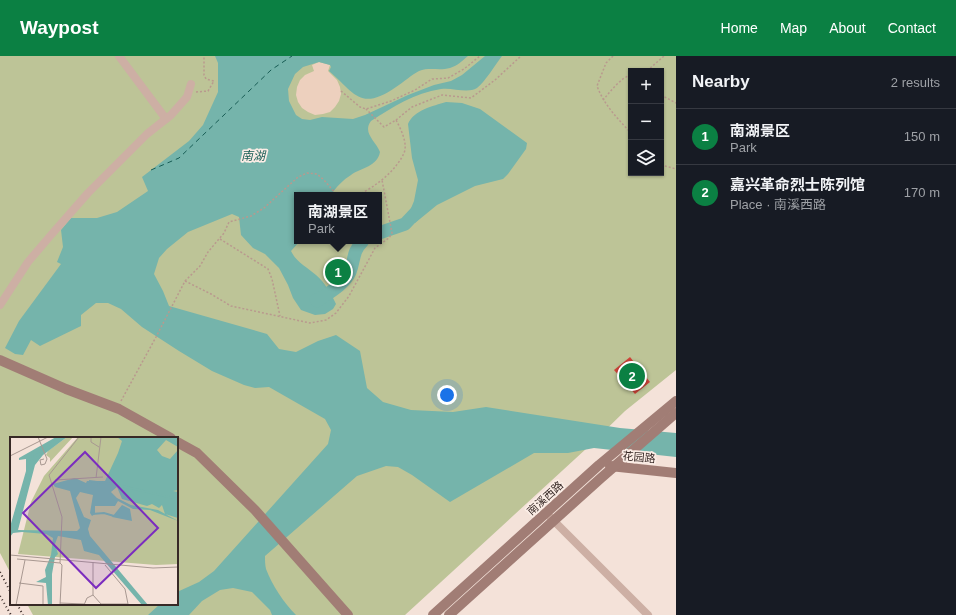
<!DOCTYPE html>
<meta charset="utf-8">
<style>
body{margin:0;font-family:Helvetica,"Noto Sans SC",sans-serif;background:#20242c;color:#f1f3f6}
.controls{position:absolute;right:12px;top:12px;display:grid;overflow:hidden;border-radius:0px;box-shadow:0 1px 3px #0004}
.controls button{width:36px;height:36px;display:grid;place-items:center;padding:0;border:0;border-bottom:1px solid #363941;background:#171b24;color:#f1f3f6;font:20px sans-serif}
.you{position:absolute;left:447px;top:339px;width:14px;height:14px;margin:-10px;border:3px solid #fff;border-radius:50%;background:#1a73e8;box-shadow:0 0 0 6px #1a73e833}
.badge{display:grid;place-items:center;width:26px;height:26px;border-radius:50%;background:#0b8043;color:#fff;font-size:13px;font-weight:700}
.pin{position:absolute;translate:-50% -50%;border:2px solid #fff;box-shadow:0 1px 4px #0006}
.popup{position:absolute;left:294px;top:136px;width:88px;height:52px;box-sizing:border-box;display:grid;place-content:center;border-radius:0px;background:#171b24;filter:drop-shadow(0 1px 3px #0005);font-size:13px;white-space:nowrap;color:#9ea1a6}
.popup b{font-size:15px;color:#f1f3f6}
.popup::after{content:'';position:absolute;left:50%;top:100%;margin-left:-8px;border:8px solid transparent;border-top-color:#171b24}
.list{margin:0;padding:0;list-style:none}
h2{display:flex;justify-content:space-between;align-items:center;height:52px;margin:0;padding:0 16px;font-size:17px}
h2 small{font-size:13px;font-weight:400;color:#9ea1a6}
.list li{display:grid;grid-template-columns:26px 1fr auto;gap:12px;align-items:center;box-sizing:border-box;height:56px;padding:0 16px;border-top:1px solid #363941}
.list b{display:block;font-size:15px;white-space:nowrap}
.list p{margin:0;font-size:13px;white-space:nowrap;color:#9ea1a6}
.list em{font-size:13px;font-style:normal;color:#9ea1a6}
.icon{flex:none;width:22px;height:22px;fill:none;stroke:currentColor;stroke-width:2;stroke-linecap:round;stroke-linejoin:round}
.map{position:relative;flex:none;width:676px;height:559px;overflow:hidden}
header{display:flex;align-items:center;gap:24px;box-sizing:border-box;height:56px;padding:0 20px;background:#0b8043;color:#fff}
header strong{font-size:19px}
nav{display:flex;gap:22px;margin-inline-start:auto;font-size:14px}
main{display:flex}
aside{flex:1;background:#171b24}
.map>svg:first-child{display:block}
.green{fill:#bdc497;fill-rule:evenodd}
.plaza{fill:#edd0be}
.water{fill:#75b4ab}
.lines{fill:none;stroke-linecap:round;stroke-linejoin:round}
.river{stroke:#75b4ab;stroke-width:13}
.ferry{stroke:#185d55;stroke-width:1;stroke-dasharray:5 4;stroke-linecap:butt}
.building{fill:#d24439}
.path{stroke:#b9998e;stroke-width:1.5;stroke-dasharray:2 2;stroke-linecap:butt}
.street{stroke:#cdafa4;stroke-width:8}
.secondary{stroke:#a17d75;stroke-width:10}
.rail{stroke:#372926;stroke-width:2;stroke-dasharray:1 3;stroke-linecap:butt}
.labels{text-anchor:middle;stroke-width:3.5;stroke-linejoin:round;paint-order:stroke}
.street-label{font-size:11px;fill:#372926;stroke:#fbede6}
.water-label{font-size:12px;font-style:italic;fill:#185d55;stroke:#fbede6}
.inset-river{fill:none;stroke:#75b4ab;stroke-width:2}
.inset-road{fill:none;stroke:#a89891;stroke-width:1}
.view{fill:#7b2cbf;fill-opacity:0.15;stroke:#7b2cbf;stroke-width:2}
.inset-edge{fill:none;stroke:#372926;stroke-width:2}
</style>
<header>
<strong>Waypost</strong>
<nav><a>Home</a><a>Map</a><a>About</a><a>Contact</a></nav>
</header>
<main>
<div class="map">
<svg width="676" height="559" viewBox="0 0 676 559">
<rect width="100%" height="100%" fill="#f4e2d9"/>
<path class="green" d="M0,0H676V314L625,355L587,392L405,559H33L27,548H177V382H11V518L0,497ZM631,15H661V117H631ZM297,139H379V185H297Z"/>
<polygon class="plaza" points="319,6 330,9 328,15 337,24 340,31 341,38 339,45 335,51 330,56 323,58 315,59 308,56 302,52 298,46 296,39 297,31 300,24 305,19 314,15 312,9"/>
<g class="water">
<path d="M215,0H468C462,5 457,10 450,12C440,15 429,11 419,15C411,19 404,26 396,31C360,56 355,37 329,15L331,11L330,9L319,6L303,11L295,18L288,33L289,45L296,59L302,63L310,64L322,61L353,63L365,59L408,39L434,29L451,25L462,19L485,0H502C495,9 485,26 477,32C467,38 452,31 441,33C414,37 393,51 371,65C362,77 376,85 380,96C377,111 362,111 351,119C343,124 336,131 331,139H297V185H300L291,195C296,206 307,211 316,219C325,227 331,237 336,248L333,253L325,258L315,259L301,254L293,242L288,229L279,212L265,198L253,192L241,179L239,161L232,158L188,176L167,193L159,202L154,218L163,235L169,250L267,278L279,293L296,296L318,285L336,279L360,295L367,332L383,346L411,354L453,356L486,351L620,372L676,377V401L594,392L568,397H534L450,446L412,419L398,411L386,410L357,420L265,500C265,504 265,509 266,513C272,529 284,547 296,559H272L270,554L252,536L233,532L220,534L202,545L189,559H148L160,548H177V536L199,526L214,515L328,388L331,374L325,363L269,331L255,332L244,329L212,315L179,295L142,271L121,253L108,247H96L81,259V270L40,290L31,284L23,299L15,298L5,292L19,265L61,208L57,206L63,191L61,174L71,162H97L117,156L148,135L142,121L189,85L203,69L218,36V7Z"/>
<path d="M446,46L462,47L480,53L527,87L526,93L508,118L503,123L475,130L437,149L415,167L407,162L414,145L418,124L412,102L408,68C414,54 433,50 446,46Z"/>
</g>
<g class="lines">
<g class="river">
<polyline points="379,177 405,168 421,151"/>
<path d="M316,244L317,245C328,237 344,229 350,216C355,203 352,196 363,185"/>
</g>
<polyline class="ferry" points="151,114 179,102 271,14 292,0"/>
</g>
<polygon class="building" points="630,301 650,326 635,338 614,314"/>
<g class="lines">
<g class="path">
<path d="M613,0L606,7L597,30C604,49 618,63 631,77"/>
<polyline points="643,15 648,14"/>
<polyline points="648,15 648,14 664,0"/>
<polyline points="341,35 360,51 366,53 391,45 415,34 432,23 448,22 464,13 480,0"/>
<polyline points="196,36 208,35 214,25 206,23 204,19 204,0"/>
<polyline points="661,39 676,47"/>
<path d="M603,44C611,35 620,22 631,19"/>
<polyline points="396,64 412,51 442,39 471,42 495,24 521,0"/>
<polyline points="661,109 676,113"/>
<path d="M358,139C375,131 396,115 404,97C408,88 401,73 396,64L384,71L366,53"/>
<polyline points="220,183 268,213 272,223 280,260"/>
<polyline points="185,225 211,238 231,250 310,267 326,264 336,257 349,240 375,192 389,182 392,177 382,124"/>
<polyline points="121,345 156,281 185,225 200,210 208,196 224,177 229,166 251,160 264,152 298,121 307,117 317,118 324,124 337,139"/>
</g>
<g class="street">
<polyline points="119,0 166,63"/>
<polyline points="0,249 28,206 51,179 88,137 147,78 171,59 187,41 191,28"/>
<polyline points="550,461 648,559"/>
</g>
<g class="secondary">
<polyline points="0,304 66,333 119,353 171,382"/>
<polyline points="177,386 197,397 255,454 348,559"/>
<polyline points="610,410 676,417"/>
<polyline points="433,559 599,409 676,345"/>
<polyline points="449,559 601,422 676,357"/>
</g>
<g class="rail">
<polyline points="0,516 11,537"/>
<polyline points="0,540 11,559"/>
<polyline points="17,548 23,559"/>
</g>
</g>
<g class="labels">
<g class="street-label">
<text transform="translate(639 401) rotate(5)" y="4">花园路</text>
<text transform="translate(545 442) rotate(-42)" y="4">南溪西路</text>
</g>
<g class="water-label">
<text x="253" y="104">南湖</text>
</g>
</g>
<g transform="translate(10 381)">
<rect width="168" height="168" fill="#f4e2d9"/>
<path d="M57,0H63L40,25V21L36,18L38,14ZM68,0H168V127L146,128L8,117L21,65L34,39Z" fill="#bdc497"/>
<path d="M46,0H57L33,18L25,28L8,93L67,94L70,91L60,54L45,50L43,47L65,41L76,46L77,44H95L108,16L112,4L107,0H168V10L156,3L147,13L152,19L160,22L168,13V53L163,54L168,55V81L155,77L152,68L149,71L142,67L137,69L112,62L107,50L101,55L107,61L121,68L148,73L168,84L140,73L123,72L108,64L105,69H85V77L82,79L80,76L83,58L70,55L66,61L74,80L81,83L78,92L80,99L138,168H132L89,118L74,114L71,103L48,99L45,107L48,117L45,120L42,137V168H38L36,146L26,145L36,140L35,133L41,118L43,101L36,97L12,95L3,96L0,100V90L16,34V22L9,23V21ZM112,68L120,72L122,84L102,80Z" fill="#75b4ab"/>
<path class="inset-river" d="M79,44L103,47L168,62M82,77L94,76L104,79M0,92L5,86L23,18L51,0M0,95L6,89L23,25L30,17L53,0"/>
<path class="inset-road" d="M28,0L37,22L35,27L31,28L30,23L34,22M81,0V5L89,10M0,19L38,0M86,41L91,0M45,43L93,40M0,118L143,131L168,130M7,122L50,126L52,80L39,38L69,0M50,126L52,128L50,168M95,128L115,152L118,167M9,146L33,149V168M83,158V125M50,166L74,167M6,168L15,123M74,168L77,161L83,158L91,167H118"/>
<path class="view" d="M75,15L148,91L86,151L13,76Z"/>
<rect width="168" height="168" class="inset-edge"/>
</g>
</svg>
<div class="controls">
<button>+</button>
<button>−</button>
<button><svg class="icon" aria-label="layers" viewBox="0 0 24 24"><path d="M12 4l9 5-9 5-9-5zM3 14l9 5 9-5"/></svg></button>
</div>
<div class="you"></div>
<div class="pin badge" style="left:338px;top:216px">1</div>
<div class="popup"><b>南湖景区</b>Park</div>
<div class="pin badge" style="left:632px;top:320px">2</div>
</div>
<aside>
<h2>Nearby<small>2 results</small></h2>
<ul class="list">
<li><span class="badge">1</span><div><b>南湖景区</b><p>Park</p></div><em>150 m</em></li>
<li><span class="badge">2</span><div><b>嘉兴革命烈士陈列馆</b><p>Place · 南溪西路</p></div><em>170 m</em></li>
</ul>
</aside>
</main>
